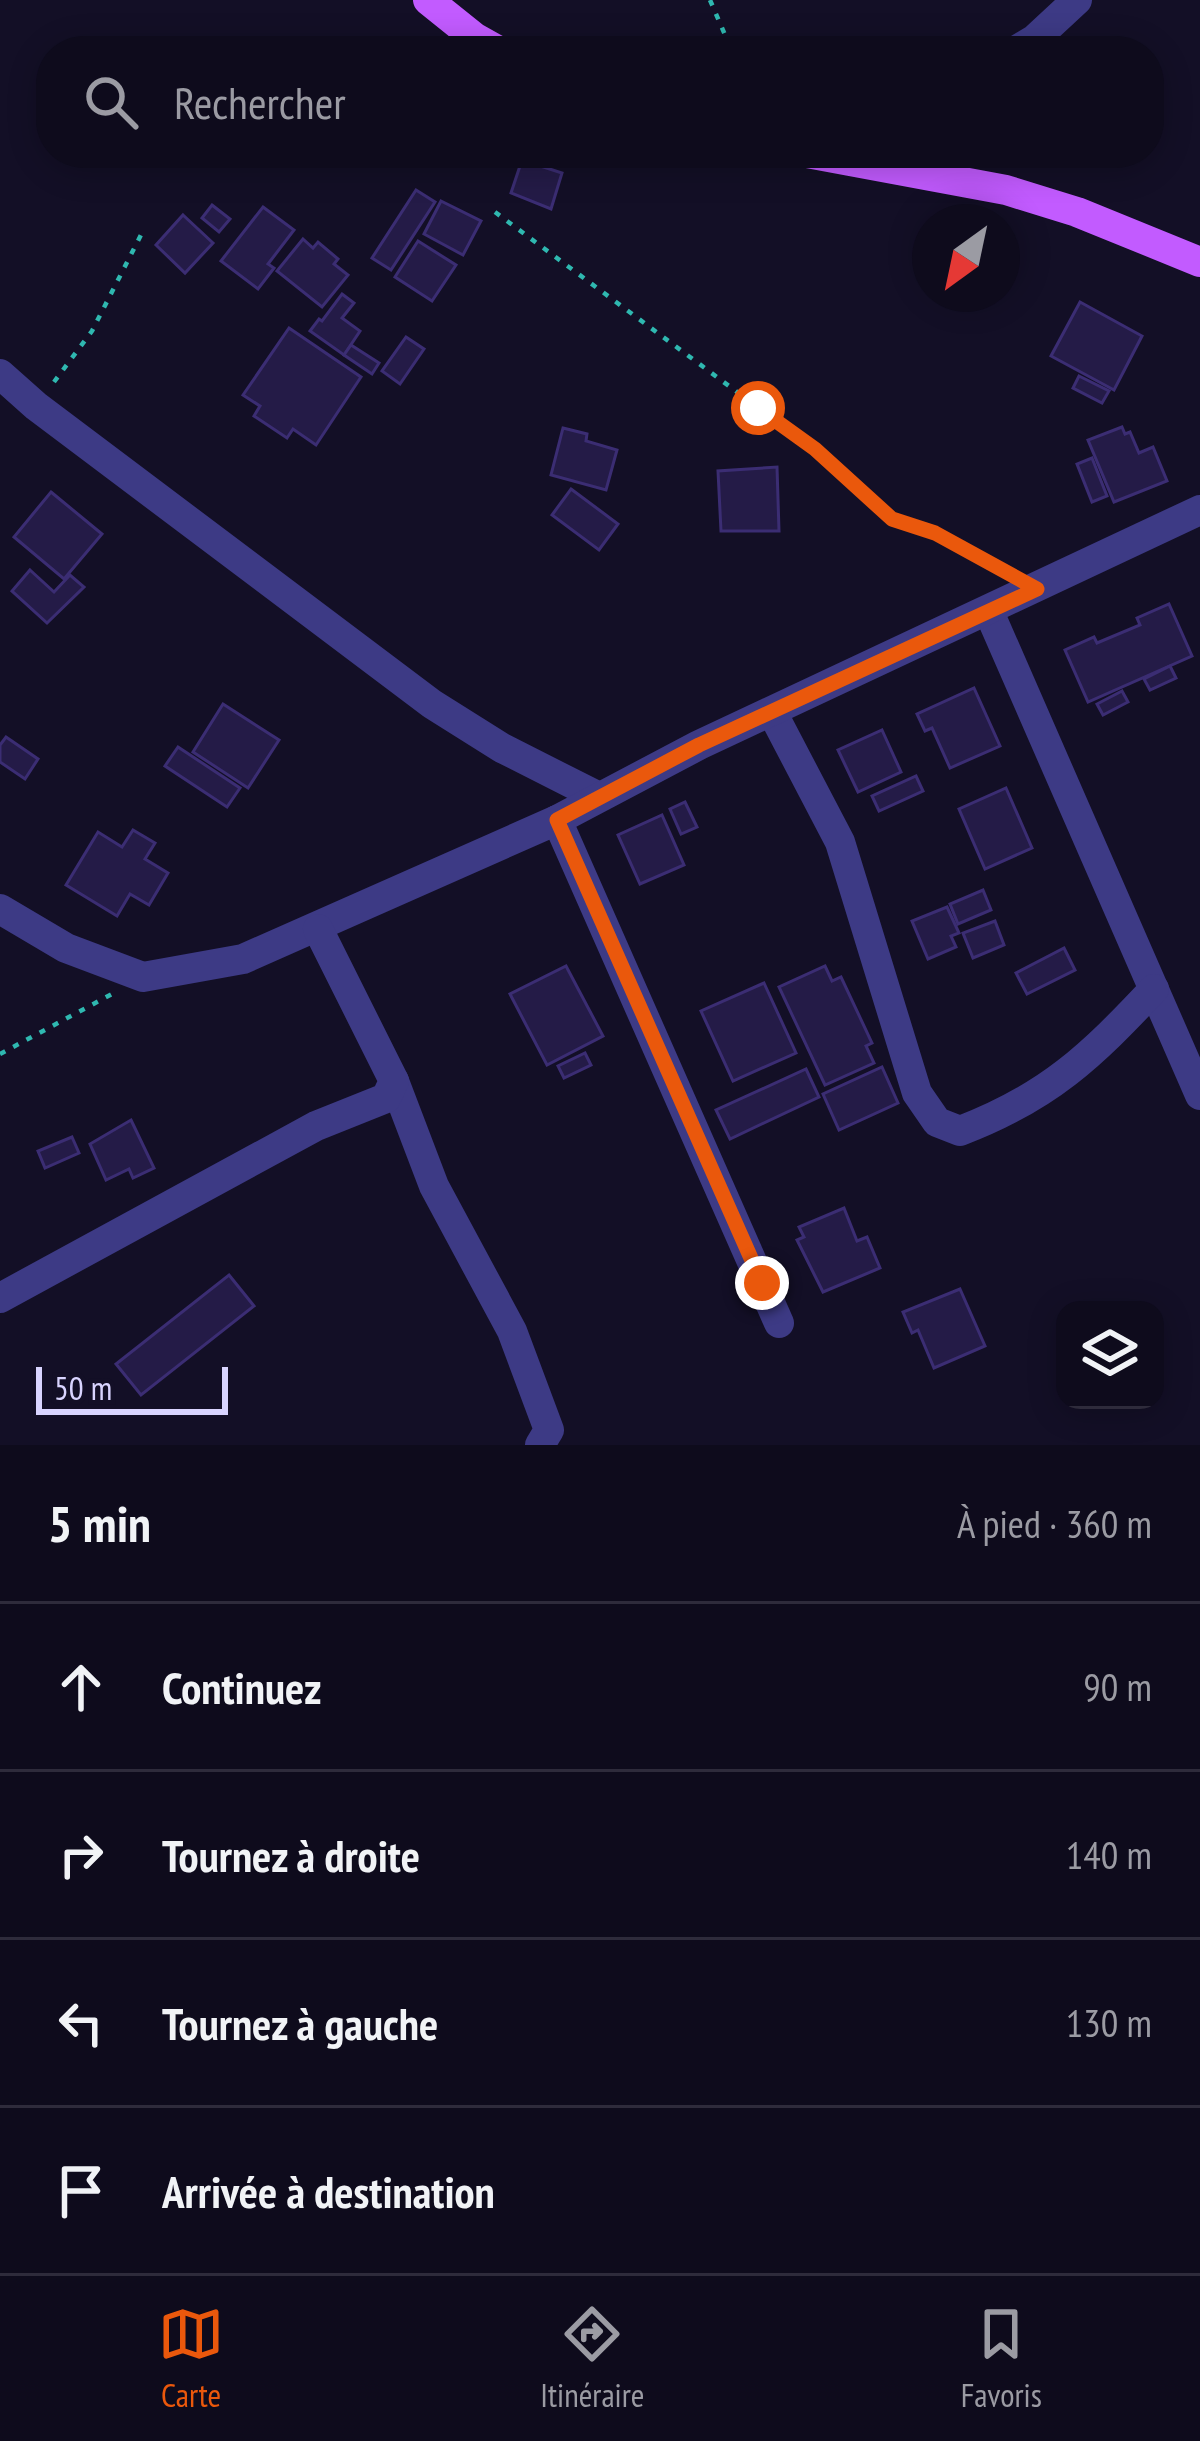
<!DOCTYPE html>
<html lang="fr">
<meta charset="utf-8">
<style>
body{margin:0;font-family:"PT Sans Narrow",sans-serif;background:#1c1929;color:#f1f3f6}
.controls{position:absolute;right:36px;bottom:36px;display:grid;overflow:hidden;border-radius:24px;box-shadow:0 6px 30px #0003}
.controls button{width:108px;height:108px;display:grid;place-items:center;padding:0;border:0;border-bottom:3px solid #2e2b3b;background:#0e0b1c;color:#f1f3f6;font:60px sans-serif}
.compass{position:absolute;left:912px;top:204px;width:108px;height:108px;border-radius:50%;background:#0e0b1c;box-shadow:0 6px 30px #0003;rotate:213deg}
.scale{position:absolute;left:36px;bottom:30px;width:192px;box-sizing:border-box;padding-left:12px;border:6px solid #d9d4ff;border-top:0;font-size:33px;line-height:42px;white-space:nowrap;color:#d9d4ff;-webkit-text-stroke:9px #130f26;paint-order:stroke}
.stop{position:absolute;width:36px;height:36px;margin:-27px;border:9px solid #ea580c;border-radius:50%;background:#fff}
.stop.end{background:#ea580c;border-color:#fff;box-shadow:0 3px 12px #0008}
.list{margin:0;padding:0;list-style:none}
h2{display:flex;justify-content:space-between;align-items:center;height:156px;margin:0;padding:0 48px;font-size:51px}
h2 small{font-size:39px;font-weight:400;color:#9b9ba3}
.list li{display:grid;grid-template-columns:78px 1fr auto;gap:36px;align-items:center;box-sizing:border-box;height:168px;padding:0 48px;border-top:3px solid #2e2b3b}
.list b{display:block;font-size:45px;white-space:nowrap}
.list em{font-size:39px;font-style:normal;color:#9b9ba3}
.icon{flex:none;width:66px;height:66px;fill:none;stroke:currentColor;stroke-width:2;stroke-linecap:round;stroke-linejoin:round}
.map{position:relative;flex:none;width:1200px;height:1445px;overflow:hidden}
.search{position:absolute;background:#0e0b1c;box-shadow:0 6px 30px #0003;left:36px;right:36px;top:36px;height:132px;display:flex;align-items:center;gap:30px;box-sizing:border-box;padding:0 42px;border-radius:48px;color:#9b9ba3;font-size:45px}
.sheet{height:828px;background:#0e0b1c}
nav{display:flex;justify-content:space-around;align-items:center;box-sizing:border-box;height:168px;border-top:3px solid #2e2b3b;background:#0e0b1c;font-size:33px;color:#9b9ba3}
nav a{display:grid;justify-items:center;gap:6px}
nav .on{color:#ea580c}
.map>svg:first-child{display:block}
.building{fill:#241b47;stroke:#3b2d73;stroke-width:3}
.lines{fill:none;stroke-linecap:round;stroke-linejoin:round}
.path{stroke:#2fb8b0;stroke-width:4.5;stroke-dasharray:6 9;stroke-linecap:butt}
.minor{stroke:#3d3a85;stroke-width:30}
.major{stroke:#c25bff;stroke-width:30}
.route{stroke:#ea580c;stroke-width:15}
</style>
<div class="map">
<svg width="1200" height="1445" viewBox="0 0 1200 1445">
<rect width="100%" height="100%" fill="#130f26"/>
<g class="building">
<polygon points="522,160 562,173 551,209 511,193"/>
<polygon points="416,190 435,202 391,270 372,258"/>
<polygon points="441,201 481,221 463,255 424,234"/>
<polygon points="212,205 230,219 219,232 202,218"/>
<polygon points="263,207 294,230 268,264 274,268 258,289 221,261"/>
<polygon points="183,215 213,243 185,273 156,245"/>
<polygon points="303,239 313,248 318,242 338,259 334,264 348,275 322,307 277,271"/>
<polygon points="418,241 456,265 432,301 395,277"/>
<polygon points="342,294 354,303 342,318 360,331 344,355 310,331 319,319 322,321"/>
<polygon points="1080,302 1142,336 1114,390 1051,356"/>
<polygon points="289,328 361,377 316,445 293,429 287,438 254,416 260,406 243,395"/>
<polygon points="406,337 424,349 400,384 382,371"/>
<polygon points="351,345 379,363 372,374 344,355"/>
<polygon points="1079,376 1109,391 1102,403 1073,388"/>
<polygon points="1122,427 1125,434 1130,432 1139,453 1153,447 1167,481 1114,502 1088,440"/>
<polygon points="563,428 587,434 586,441 617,450 606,490 551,475"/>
<polygon points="1092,458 1107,496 1092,502 1077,464"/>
<polygon points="777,467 779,531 721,531 718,471"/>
<polygon points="571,489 618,524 599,550 552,515"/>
<polygon points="51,492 102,534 64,579 14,537"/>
<polygon points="30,570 54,592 70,575 84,587 47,623 12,591"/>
<polygon points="1169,604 1192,656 1088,702 1065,650 1094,637 1097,643 1140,625 1137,618"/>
<polygon points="1170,666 1176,678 1150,690 1144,679"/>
<polygon points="974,688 1000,746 950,768 932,728 925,731 917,714"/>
<polygon points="1122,691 1128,702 1103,715 1097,704"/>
<polygon points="223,704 279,740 248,788 193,752"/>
<polygon points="882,730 901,772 858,792 838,750"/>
<polygon points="6,737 38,759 25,779 0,762 0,745"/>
<polygon points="178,747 240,788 227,807 165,766"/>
<polygon points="916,776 923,791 879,811 872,796"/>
<polygon points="1006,788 1032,848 985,869 959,809"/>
<polygon points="685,802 697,827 681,834 670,809"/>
<polygon points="662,815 684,865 640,884 618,835"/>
<polygon points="133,830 155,843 145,859 168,873 149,905 130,894 117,916 66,885 98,832 122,847"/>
<polygon points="983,890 991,910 958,924 950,904"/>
<polygon points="947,907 959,933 951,936 956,947 928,959 912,921"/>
<polygon points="995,921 1004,945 973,958 963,933"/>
<polygon points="1064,948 1075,970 1027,994 1016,973"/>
<polygon points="566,966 603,1036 547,1065 510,994"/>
<polygon points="825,966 832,981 841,977 872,1043 866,1046 874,1063 825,1085 779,987"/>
<polygon points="764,983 796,1053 733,1081 701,1011"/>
<polygon points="585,1053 591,1065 564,1078 558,1066"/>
<polygon points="882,1067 898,1103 839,1130 823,1094"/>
<polygon points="806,1069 819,1097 730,1139 716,1110"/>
<polygon points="131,1120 154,1168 133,1178 129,1169 106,1180 90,1144"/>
<polygon points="72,1137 79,1153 45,1168 38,1151"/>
<polygon points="844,1208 857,1241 867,1237 880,1268 823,1292 797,1240 804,1237 799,1227"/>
<polygon points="229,1275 254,1306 141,1395 116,1364"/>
<polygon points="960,1289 985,1346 934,1368 918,1330 912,1333 903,1312"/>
</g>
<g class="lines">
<g class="path">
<polyline points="710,0 732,51"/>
<polyline points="495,212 815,450 892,519 936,533 1002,570"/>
<polyline points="54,382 92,331 144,229"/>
<polyline points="0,1054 112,994"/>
</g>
<g class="minor">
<polyline points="1015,51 1035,39 1077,0"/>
<polyline points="0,374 36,406 432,704 502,748 597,796"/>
<polyline points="989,612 1200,1095"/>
<path d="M772,712L840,842L917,1093L937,1122L960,1131C1049,1097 1091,1056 1154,989"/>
<polyline points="557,820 779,1323"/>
<polyline points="0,909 66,948 143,977 243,959 557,820 699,745 1200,510"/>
<polyline points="394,1081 434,1186 512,1331 549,1430 540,1445"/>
<polyline points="0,1298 316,1126 386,1098 394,1081 318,929"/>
</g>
<g class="major">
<polyline points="428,0 474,37 499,51"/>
<polyline points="807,153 1006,190 1077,212 1200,262"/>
</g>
</g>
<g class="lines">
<polyline class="route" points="758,408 815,449 892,519 935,533 1037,589 699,745 557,820 762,1283"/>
</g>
</svg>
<div class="controls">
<button><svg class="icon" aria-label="layers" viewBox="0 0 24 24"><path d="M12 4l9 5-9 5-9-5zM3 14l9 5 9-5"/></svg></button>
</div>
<svg class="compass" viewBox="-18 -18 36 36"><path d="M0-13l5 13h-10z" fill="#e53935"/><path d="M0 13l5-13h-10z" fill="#9b9ba3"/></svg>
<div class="scale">50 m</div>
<div class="stop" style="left:758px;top:408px"></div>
<div class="stop end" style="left:762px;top:1283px"></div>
<div class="search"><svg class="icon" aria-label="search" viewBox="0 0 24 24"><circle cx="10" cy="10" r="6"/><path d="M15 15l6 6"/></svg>Rechercher</div>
</div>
<section class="sheet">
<h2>5 min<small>À pied · 360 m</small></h2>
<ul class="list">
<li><svg class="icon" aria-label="ahead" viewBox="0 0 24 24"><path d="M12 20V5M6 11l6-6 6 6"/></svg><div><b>Continuez</b></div><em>90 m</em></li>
<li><svg class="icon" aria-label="right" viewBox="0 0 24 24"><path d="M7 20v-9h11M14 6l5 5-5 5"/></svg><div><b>Tournez à droite</b></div><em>140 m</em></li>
<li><svg class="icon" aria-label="left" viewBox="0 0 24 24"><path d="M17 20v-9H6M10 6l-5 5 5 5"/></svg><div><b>Tournez à gauche</b></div><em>130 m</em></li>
<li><svg class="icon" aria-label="arrive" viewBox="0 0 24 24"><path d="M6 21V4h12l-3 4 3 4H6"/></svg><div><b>Arrivée à destination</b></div></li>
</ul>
</section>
<nav>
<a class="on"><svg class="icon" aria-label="map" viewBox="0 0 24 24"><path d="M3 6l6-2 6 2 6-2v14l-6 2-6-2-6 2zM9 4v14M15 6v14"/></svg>Carte</a>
<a><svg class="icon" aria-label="directions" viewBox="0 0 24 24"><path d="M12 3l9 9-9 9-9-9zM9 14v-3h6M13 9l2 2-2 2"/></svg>Itinéraire</a>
<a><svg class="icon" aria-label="saved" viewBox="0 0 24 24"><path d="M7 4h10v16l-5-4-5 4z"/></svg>Favoris</a>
</nav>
